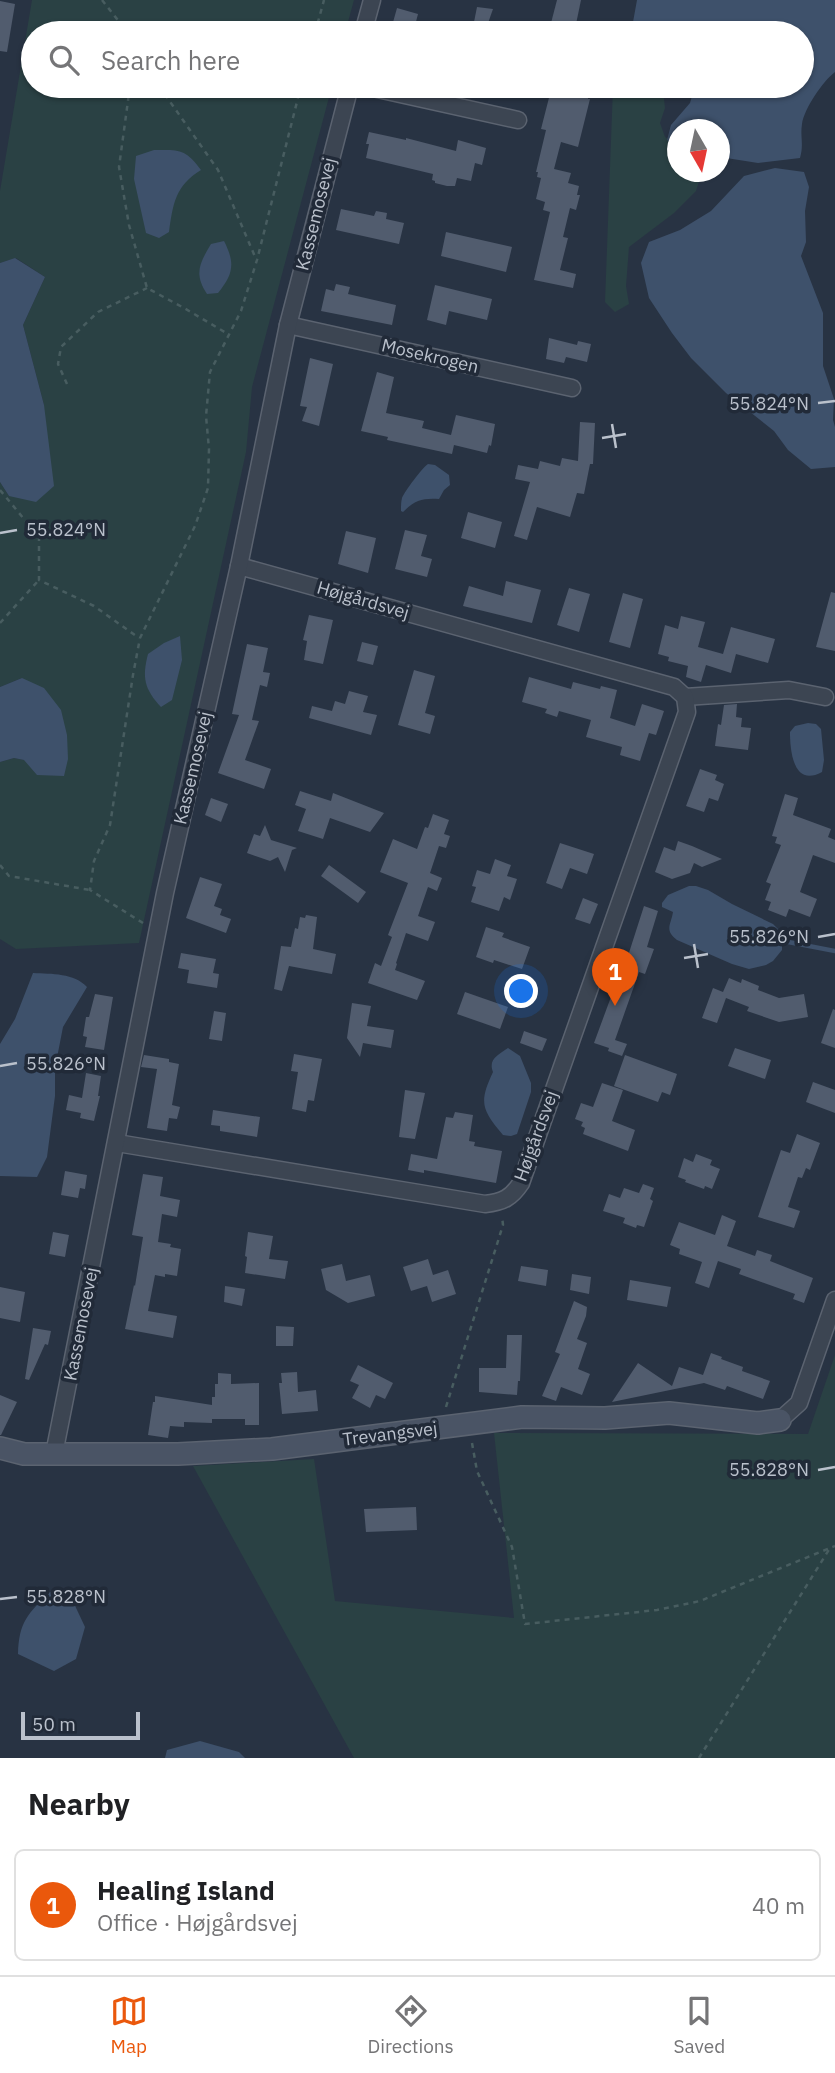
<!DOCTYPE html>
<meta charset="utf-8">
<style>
body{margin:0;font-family:"IBM Plex Sans",sans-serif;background:#f2f2f2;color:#202124}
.compass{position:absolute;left:667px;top:119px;width:63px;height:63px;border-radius:50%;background:#fff;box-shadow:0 2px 5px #0004;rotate:171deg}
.scale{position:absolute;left:21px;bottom:18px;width:119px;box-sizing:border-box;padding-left:7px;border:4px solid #bac1cc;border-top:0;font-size:19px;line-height:24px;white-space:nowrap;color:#bac1cc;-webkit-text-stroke:5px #212a38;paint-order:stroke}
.you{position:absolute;left:522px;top:992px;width:24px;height:24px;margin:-18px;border:5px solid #fff;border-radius:50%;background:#1a73e8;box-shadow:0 0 0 10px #1a73e833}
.badge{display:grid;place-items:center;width:46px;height:46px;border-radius:50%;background:#ea580c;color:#fff;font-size:23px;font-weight:700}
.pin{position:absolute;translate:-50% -58px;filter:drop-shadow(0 2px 4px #0008)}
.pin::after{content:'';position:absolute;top:37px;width:24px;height:21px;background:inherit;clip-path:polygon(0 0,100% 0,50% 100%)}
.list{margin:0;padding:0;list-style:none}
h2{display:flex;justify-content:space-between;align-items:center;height:91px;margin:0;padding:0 28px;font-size:30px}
h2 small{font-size:23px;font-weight:400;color:#757577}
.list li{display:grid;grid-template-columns:46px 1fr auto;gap:21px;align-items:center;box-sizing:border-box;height:112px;margin:0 14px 14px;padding:0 14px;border:2px solid #e0e0e0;border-radius:10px}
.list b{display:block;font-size:26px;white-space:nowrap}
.list p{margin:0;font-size:23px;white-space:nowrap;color:#757577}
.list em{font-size:23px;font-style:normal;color:#757577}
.icon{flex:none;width:38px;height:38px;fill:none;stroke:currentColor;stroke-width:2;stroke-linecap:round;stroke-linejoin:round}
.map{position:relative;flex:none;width:835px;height:1758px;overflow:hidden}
.search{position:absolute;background:#fff;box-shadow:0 2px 5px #0004;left:21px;right:21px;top:21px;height:77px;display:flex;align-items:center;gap:18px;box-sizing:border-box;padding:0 24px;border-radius:38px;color:#757577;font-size:26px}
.sheet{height:217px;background:#fff}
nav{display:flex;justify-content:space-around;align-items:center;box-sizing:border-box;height:98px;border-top:2px solid #e0e0e0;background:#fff;font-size:19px;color:#757577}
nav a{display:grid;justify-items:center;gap:4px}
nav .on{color:#ea580c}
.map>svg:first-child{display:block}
.green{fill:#2a4144}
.water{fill:#3e516b}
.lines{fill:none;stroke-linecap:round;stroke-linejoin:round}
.stream{stroke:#3e516b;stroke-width:4.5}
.building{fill:#515c6e}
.street-casing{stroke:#5b6370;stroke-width:19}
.secondary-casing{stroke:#5b6370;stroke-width:24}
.path{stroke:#485d60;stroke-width:2.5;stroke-dasharray:5 5;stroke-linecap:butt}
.street{stroke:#3c4552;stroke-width:16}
.secondary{stroke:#4a5465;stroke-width:21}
.ticks{fill:none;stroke:#bac1cc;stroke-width:2.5}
.labels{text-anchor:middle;stroke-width:7;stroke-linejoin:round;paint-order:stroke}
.street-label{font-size:18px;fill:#bac1cc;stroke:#212a38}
.ticks-label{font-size:18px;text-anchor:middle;fill:#bac1cc;stroke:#212a38;stroke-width:7;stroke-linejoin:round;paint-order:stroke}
</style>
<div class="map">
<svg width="835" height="1758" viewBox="0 0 835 1758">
<rect width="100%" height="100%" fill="#283343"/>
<g class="green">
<polygon points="32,0 354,0 345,33 33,33 33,86 332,86 252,387 246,452 139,943 16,949 0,939 0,762 14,758 24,760 22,678 0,687 0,482 9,496 44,405 23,325 45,277 16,258 0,263 0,191"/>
<polygon points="613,86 658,86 663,89 665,108 660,123 665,137 677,145 678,172 702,172 696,191 674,213 629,247 626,286 629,304 615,312 605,302"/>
<polygon points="835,1355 835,1758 354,1758 193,1466 314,1459 335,1601 514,1618 494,1433 808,1434"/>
</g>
<g class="water">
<path d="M637,0H835V72C823,81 804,109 802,124C800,137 804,144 800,158L758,163L720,157V130H678L677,147L667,140L671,125L690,103L695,86H802V33H631Z"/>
<path d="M154,150C179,150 185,148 201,170C175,186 173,204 169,232L159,238L146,233L134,179L136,156Z"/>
<polygon points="775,168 804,172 809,187 805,211 806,242 801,256 823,313 823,366 834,399 833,420 835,427 835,467 811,469 788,450 774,431 726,393 691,358 672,333 649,298 641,263 649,242 680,230 711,211 744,176"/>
<path d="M224,241C235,263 234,273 218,293L207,294C194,274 199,264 211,244Z"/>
<polygon points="15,258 45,277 23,325 44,405 54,486 36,502 9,496 0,482 0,263"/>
<path d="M428,464L435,465L449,475L450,485L444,490L439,499C423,498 415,500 403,512L401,511C401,506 401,502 402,498C405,491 422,468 428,464Z"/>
<path d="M180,636L182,660L172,700L161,707C144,689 142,677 148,654L164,643Z"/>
<polygon points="22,678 44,688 61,710 67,735 68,759 64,776 37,775 24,760 14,758 0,762 0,687"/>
<path d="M808,723L816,724L821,729L824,760L822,772C793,788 790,750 790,732L795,726Z"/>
<path d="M689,886H696L708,890L732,904L773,924L782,933V950L773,961L766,965L749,969L732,964L677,940C664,930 671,925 673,912L662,907V903L668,895Z"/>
<path d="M33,973C52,974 74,973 87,987L63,1027L55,1068V1096L47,1157L37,1177L0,1176V1044L15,1019Z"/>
<path d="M508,1048L520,1056L531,1083V1092L517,1134L511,1136L503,1135C481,1109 479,1102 493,1072C488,1059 498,1055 508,1048Z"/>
<path d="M50,1592L70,1595L85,1627L76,1659L54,1671L18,1654C19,1621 28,1614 50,1592Z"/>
<polygon points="200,1741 239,1752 245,1758 165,1758 167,1750"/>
</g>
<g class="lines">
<polyline class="stream" points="783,941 835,951"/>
</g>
<g class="building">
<polygon points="557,0 581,0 575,29 551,23"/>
<polygon points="0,1 15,4 7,52 0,51"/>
<polygon points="477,7 493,9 487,26 474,22"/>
<polygon points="397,8 418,14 413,33 390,33"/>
<polygon points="552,86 573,86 571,91 588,95 588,99 590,99 578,147 561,142 554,169 571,173 568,183 579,186 577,195 580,195 576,210 570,208 563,237 568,238 560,270 576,274 573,288 534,280 550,212 543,210 545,202 536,199 541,178 537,177 538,172 536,172 546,130 541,129"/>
<polygon points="369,132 406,140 406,138 456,151 458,140 486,148 482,165 475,163 471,181 457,178 455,186 447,186 435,183 435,181 432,180 433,174 366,158 369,144 366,144"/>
<polygon points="341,209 374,216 376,211 387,213 386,219 404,223 399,244 336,230"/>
<polygon points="446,232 512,247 506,272 441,256"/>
<polygon points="336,284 350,287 348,294 396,305 392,325 321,311 326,289 334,291"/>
<polygon points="435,285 492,299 487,320 449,311 446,325 427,320"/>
<polygon points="549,338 577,345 578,341 591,344 587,362 566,357 564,363 546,359"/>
<polygon points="310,358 333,364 319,426 302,421 307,407 300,406"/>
<polygon points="377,372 394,377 386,413 424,421 422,428 451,435 456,415 495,424 491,446 489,445 487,453 454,445 452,454 387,440 388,437 361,431"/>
<polygon points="580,422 595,423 593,464 590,464 584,494 577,493 570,517 537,507 527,540 514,536 530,482 515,479 518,465 538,469 540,461 560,466 562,458 578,461"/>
<polygon points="468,512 502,522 495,548 461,538"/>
<polygon points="405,530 427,535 421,556 432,559 427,577 395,569"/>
<polygon points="346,531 376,538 368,573 338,564"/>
<polygon points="506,581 541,590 532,623 463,606 469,586 503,596"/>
<polygon points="569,588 590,594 579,632 557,625"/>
<polygon points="831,592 835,593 835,651 816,647"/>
<polygon points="623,593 643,599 630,648 609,642"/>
<polygon points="309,615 333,620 323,664 304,660 307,641 303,640"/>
<polygon points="681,616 705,622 698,647 723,654 731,627 775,639 768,663 736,654 731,673 706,665 701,682 686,677 688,666 668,661 669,657 658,654 665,625 678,629"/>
<polygon points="362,642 378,646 373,665 357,661"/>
<polygon points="247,644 268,648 263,672 270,673 267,687 260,685 252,720 259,721 245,760 271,769 264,789 218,773 239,715 232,714"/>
<polygon points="414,670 435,676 425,713 435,716 430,734 398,725"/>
<polygon points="529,677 571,689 573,682 600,689 601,686 617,690 610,718 635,726 642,704 664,711 656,735 649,733 640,761 620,755 622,747 586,737 591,720 559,711 557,717 545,713 547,709 522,702"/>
<polygon points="349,691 368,696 363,712 377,715 371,735 309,718 312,706 332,711 335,701 345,704"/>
<polygon points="737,704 736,717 742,718 741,727 751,728 748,750 715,746 718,724 721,725 724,705"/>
<polygon points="700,769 717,775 715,780 724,784 718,801 709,798 704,812 686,806"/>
<polygon points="300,791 331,801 333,793 384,813 370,832 330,818 323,839 298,831 306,809 295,805"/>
<polygon points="785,794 798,798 793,815 831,829 828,837 835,840 835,863 813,855 800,892 817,899 810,917 789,909 786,917 768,910 771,902 765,900 771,884 766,882 781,845 775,843 777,837 772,836"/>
<polygon points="211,798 228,804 221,822 205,815"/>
<polygon points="433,814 449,820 444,834 450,836 446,848 439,846 430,873 442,878 437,891 428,887 418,916 435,922 428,941 406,933 396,963 397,964 395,970 425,981 417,1000 368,983 375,963 381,966 392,937 388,935 408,883 380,872 393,839 417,849 425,827 428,828"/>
<polygon points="265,825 271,840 297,848 292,850 285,872 278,857 270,861 247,853 254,834 260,836"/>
<polygon points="678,841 692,846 722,859 702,867 694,863 690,873 672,879 655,872 664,847 675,851"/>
<polygon points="560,843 594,854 587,874 570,868 562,889 546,883"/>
<polygon points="495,859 511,865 507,876 517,879 510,900 504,897 499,911 471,902 476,887 472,886 477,870 490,874"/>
<polygon points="329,865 366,892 358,903 321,876"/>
<polygon points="200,877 222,884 214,906 222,909 220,915 231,919 226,933 186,918"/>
<polygon points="583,898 598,904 590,924 575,919"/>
<polygon points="644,906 658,911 647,947 654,949 645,974 639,972 615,1040 627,1044 622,1056 608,1051 609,1048 594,1043 615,986 618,987"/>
<polygon points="306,915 317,917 313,949 336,954 332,974 289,966 282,991 274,989 281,946 291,947 295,928 298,929 300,917 305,918"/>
<polygon points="486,927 504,933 502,937 530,947 522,969 494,960 493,963 476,957"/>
<polygon points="181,953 216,959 213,973 219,974 217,988 187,983 189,970 178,968"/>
<polygon points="729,978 741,983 742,979 759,986 758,990 779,998 804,994 808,1017 779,1022 747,1011 749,1007 726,998 717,1023 702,1018 713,988 723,992"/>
<polygon points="465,992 508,1007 500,1029 457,1014"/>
<polygon points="95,994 113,997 104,1050 85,1047 87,1037 83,1036 86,1017 89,1017"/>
<polygon points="352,1003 371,1006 367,1026 394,1030 391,1048 363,1043 360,1057 347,1038"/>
<polygon points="833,1009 835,1010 835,1048 821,1043"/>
<polygon points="214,1011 226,1013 222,1041 209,1039"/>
<polygon points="524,1031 547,1039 542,1051 520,1043"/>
<polygon points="735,1048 771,1060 765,1079 728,1066"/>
<polygon points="294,1054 322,1059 314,1101 308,1100 306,1112 292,1109 298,1072 291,1071"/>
<polygon points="144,1055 169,1059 169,1062 179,1064 172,1105 180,1107 177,1119 169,1118 167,1131 147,1128 157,1069 141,1067"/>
<polygon points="625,1055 677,1074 670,1095 662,1092 658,1102 614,1086"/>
<polygon points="86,1073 101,1076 98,1096 100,1096 94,1121 80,1118 81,1113 66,1110 69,1095 82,1098"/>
<polygon points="813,1082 835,1090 835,1113 806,1102"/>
<polygon points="602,1083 623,1090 612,1121 635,1130 628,1151 583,1134 585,1128 581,1126 583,1122 575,1119 581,1103 593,1107"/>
<polygon points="405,1090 425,1093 415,1139 399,1137"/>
<polygon points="213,1110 260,1117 257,1137 220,1131 220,1126 211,1125"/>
<polygon points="455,1112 473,1115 469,1141 475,1142 474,1146 502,1151 496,1183 424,1170 424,1173 408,1170 411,1154 437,1159 446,1117 453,1118"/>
<polygon points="797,1134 820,1143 810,1170 806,1168 802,1178 798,1177 788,1207 800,1211 794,1228 758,1217 781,1150 790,1153"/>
<polygon points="696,1154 712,1160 710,1165 720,1169 712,1189 705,1186 704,1189 685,1182 686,1180 678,1177 684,1158 693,1162"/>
<polygon points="65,1171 87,1175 85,1189 80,1188 78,1198 61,1195"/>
<polygon points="143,1174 163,1177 160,1196 180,1200 177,1217 162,1214 158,1242 171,1244 170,1247 181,1249 177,1276 165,1274 165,1277 155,1275 148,1311 177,1316 173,1338 125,1329 134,1285 135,1286 143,1237 132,1235"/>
<polygon points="643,1184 654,1188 650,1199 653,1201 644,1227 637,1225 636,1228 623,1223 625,1218 603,1211 609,1194 620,1198 624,1188 639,1193"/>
<polygon points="722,1215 736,1221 727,1246 755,1256 757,1250 772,1255 770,1261 813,1278 804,1303 793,1299 795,1294 739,1274 741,1269 718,1261 709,1288 695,1283 702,1262 679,1254 680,1249 670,1245 679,1222 715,1235"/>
<polygon points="53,1232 69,1235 65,1257 49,1254"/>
<polygon points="248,1232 273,1236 269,1259 288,1261 285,1279 245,1273 247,1257 245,1256"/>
<polygon points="428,1259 433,1275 448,1270 456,1294 432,1302 427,1286 411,1291 403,1267"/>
<polygon points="342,1264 346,1281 370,1275 375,1296 348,1303 326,1290 321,1269"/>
<polygon points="521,1266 548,1270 546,1286 518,1281"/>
<polygon points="572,1274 591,1277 589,1294 570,1290"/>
<polygon points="630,1280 671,1287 667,1307 627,1300"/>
<polygon points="225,1286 245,1289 242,1306 224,1302"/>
<polygon points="0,1287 25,1292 20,1322 0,1318"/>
<polygon points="574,1301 587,1307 586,1316 577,1339 587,1343 578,1369 590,1374 582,1395 561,1387 556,1401 542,1396 560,1354 555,1352"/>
<polygon points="276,1326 294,1327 293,1346 276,1346"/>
<polygon points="33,1328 51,1331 48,1345 45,1344 29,1380 25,1379"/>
<polygon points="507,1335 522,1335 520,1381 518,1381 517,1395 479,1392 479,1368 506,1368"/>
<polygon points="711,1353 722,1357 721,1359 743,1367 742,1371 770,1381 763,1399 727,1386 725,1390 704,1383 612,1402 638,1363 672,1386 679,1367 703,1375"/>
<polygon points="358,1365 393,1383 385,1399 376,1395 370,1408 352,1398 359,1385 350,1381"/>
<polygon points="297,1372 298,1392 316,1390 318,1411 282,1414 279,1383 282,1383 281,1373"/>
<polygon points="218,1373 231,1374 231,1384 259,1383 259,1425 245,1425 245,1419 212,1419 212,1423 184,1422 184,1427 170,1426 168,1438 148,1435 153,1402 155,1402 155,1396 212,1405 212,1397 215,1397 215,1384 218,1384"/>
<polygon points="0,1395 17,1402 1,1435 0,1435"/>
<polygon points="416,1507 417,1530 366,1532 364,1509"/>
</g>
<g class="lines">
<defs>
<g id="street">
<polyline points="363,33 372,0"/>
<polyline points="364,86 518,120"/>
<polyline points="288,325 572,388"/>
<polyline points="685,697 789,690 825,697"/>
<path d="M117,1143L485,1204C503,1202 511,1198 521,1183L687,712L685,697L674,687L239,566"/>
<polyline points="780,1420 799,1403 835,1300"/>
<polyline points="54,1454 165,893 239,566 288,325 350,86"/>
</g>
<polyline id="secondary" points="0,1448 24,1454 178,1454 272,1449 522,1417 605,1418 669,1413 758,1423 780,1420"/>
</defs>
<use href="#street" class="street-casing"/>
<use href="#secondary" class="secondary-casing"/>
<g class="path">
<polyline points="102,0 128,33"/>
<polyline points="315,33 324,0"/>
<polyline points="130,86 119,167 129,225 147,288 184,308 228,334"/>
<polyline points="159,86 218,170 256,259"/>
<polyline points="67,384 58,364 61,347 98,312 147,288"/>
<polyline points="0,490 39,537 39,580 94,606 139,638"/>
<polyline points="0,623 38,581"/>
<polyline points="0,865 9,876 90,890"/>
<polyline points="143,923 90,890 94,861 110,825 133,675 140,638 195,526 208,488 209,449 206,416 210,372 241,311 257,260 301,86"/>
<polyline points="446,1407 503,1225 502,1216"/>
<polyline points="472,1443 477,1471 512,1547 525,1624 657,1610 700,1601 830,1548"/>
<polyline points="699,1758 830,1548 835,1546"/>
</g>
<use href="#street" class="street"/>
<use href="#secondary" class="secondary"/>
</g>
<path class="ticks" d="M818,403L835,401M612,424L616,448M602,438L626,434M0,533L17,530M818,937L835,934M694,944L698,968M684,958L708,954M0,1066L17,1063M818,1470L835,1467M0,1599L17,1597"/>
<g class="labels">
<g class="street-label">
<text transform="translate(316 214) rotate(-76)" y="6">Kassemosevej</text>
<text transform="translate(430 356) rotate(13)" y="6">Mosekrogen</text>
<text transform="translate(363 600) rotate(16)" y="6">Højgårdsvej</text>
<text transform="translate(193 768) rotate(-77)" y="6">Kassemosevej</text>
<text transform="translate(536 1136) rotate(-70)" y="6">Højgårdsvej</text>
<text transform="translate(81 1324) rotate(-79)" y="6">Kassemosevej</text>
<text transform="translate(390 1434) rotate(-7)" y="6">Trevangsvej</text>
</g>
</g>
<g class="ticks-label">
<text x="769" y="410">55.824°N</text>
<text x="66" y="536">55.824°N</text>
<text x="769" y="943">55.826°N</text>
<text x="66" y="1070">55.826°N</text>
<text x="769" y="1476">55.828°N</text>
<text x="66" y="1603">55.828°N</text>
</g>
</svg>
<svg class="compass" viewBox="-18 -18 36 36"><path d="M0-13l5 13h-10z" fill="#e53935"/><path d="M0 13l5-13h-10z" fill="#757577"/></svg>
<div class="scale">50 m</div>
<div class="you"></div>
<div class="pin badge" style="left:615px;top:1006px">1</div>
<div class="search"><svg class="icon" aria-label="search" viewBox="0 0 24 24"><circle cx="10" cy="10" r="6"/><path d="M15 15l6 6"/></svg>Search here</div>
</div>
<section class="sheet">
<h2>Nearby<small></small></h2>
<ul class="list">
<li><span class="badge">1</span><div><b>Healing Island</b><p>Office · Højgårdsvej</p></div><em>40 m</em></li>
</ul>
</section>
<nav>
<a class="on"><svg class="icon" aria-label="map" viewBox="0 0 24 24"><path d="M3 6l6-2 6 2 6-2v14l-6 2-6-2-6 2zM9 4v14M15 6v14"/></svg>Map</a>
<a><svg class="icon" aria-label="directions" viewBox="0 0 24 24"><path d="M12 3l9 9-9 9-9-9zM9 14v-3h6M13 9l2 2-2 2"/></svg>Directions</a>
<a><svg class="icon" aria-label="saved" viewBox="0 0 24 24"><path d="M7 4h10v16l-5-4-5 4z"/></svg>Saved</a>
</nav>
